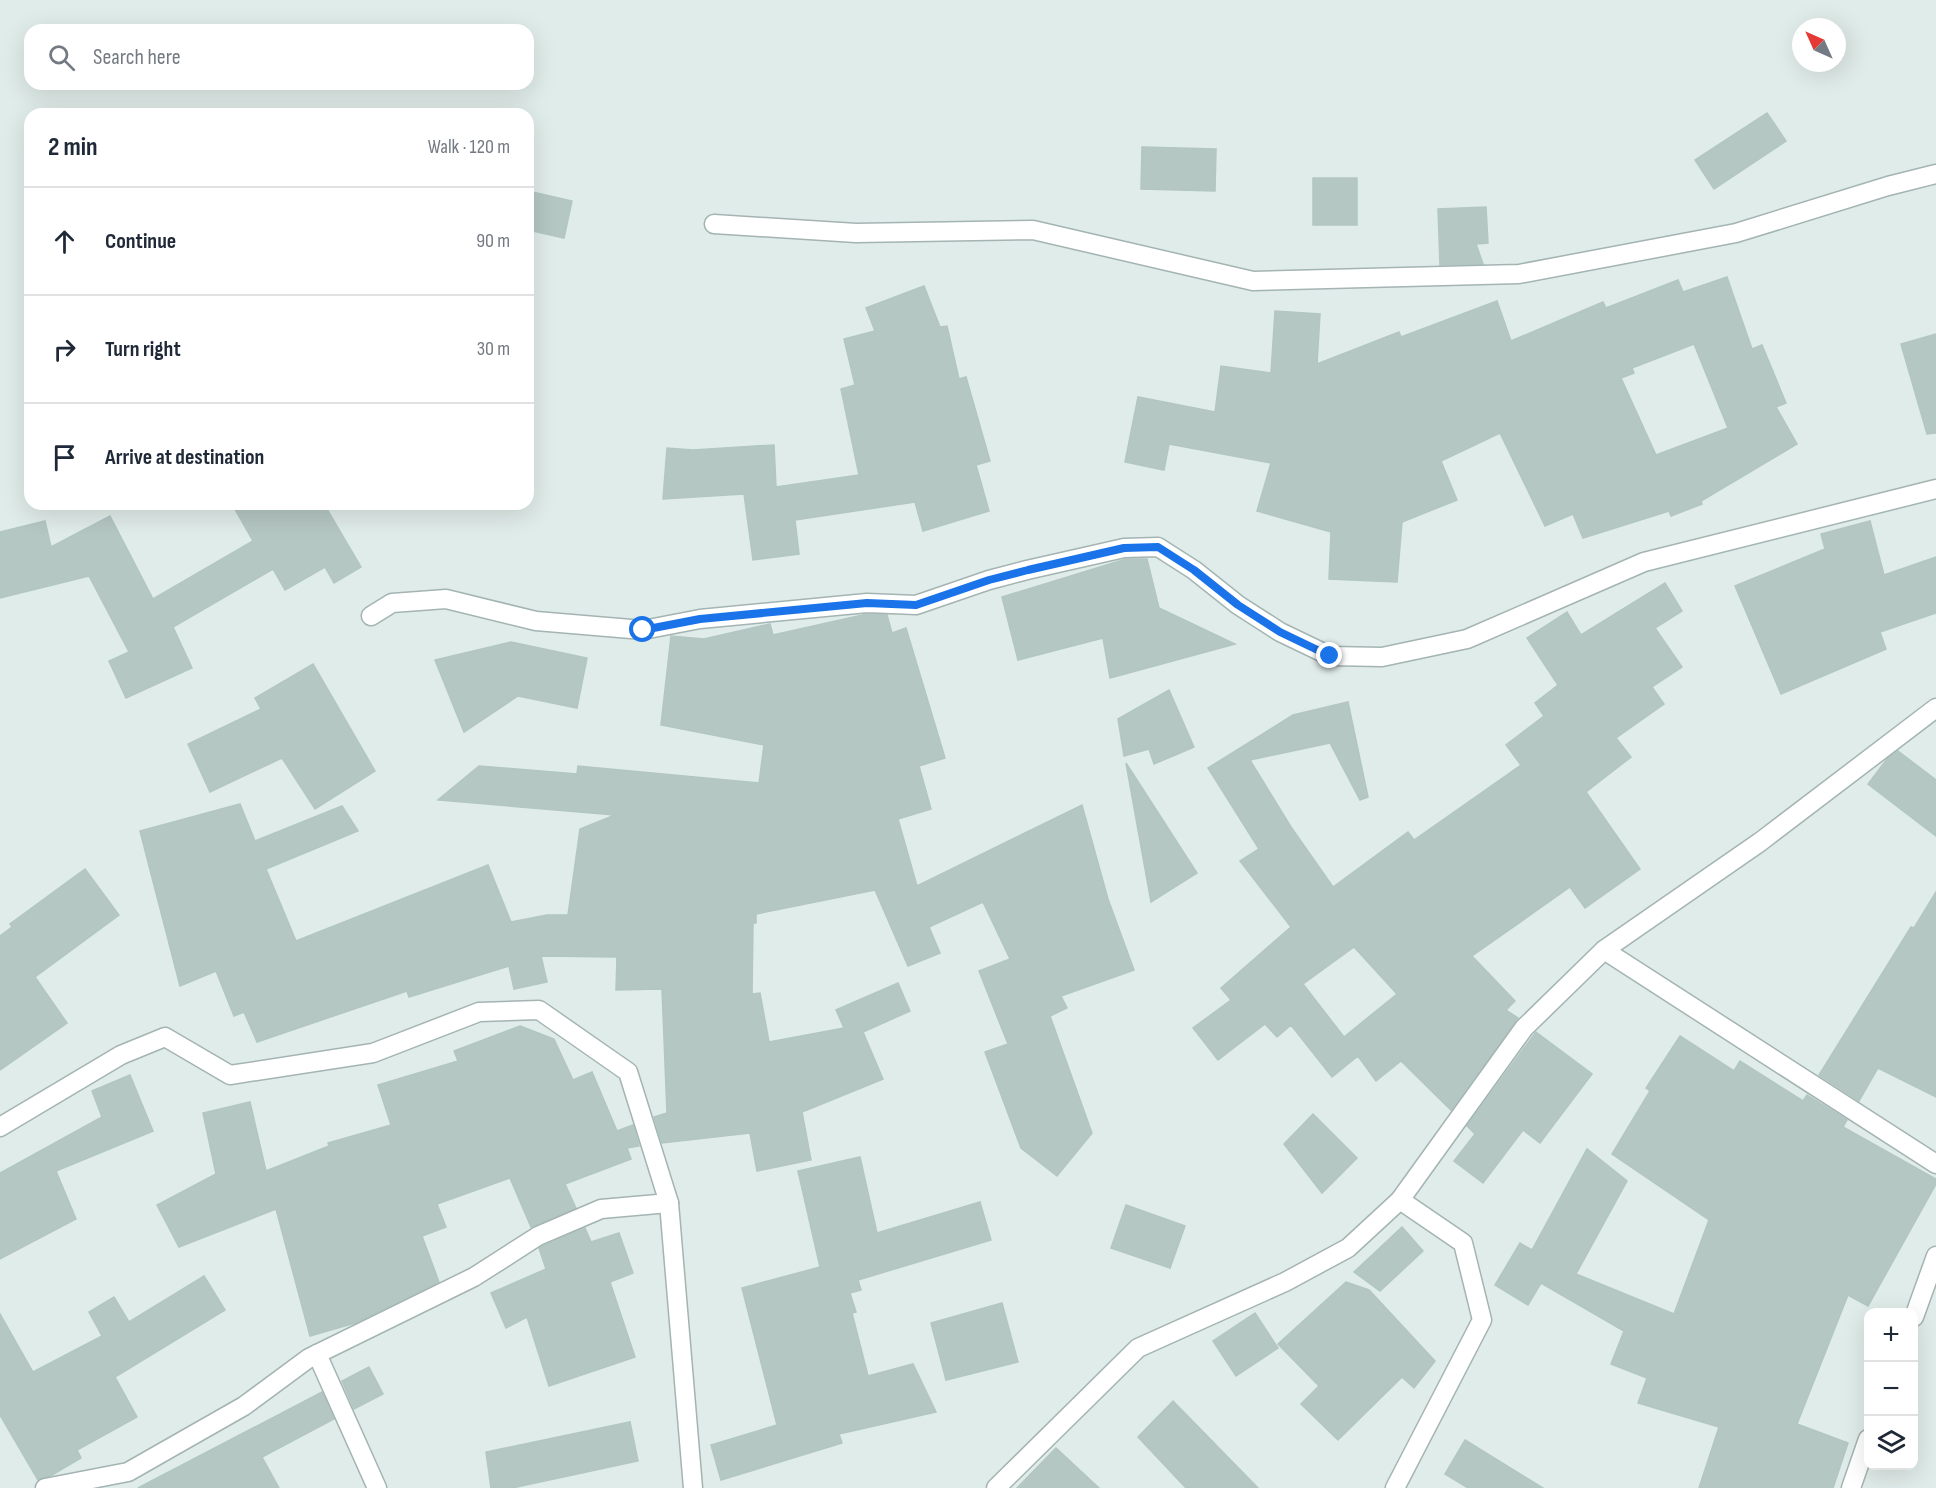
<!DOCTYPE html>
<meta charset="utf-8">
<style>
body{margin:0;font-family:"Sofia Sans Condensed",sans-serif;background:#f6f6f7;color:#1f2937}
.controls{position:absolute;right:18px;bottom:18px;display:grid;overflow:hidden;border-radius:12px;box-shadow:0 6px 24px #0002}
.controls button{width:54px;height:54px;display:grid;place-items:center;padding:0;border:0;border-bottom:2px solid #e0e1e3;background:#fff;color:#1f2937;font:30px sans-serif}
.compass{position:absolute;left:1792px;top:18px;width:54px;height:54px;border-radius:50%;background:#fff;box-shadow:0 6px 24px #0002;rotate:315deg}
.stop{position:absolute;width:18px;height:18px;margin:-14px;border:4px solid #1a73e8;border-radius:50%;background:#fff}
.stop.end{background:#1a73e8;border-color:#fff;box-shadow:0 2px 6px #0008}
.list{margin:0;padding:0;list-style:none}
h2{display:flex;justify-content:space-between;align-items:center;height:78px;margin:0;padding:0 24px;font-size:26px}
h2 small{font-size:20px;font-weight:400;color:#747a83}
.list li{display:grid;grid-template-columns:39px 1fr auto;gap:18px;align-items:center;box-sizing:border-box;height:108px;padding:0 24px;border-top:2px solid #e0e1e3}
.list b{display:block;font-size:22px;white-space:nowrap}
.list em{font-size:20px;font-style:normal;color:#747a83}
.icon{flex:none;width:33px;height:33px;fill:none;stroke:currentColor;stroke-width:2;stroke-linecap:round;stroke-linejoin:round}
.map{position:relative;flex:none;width:1936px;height:1488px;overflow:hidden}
.search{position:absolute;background:#fff;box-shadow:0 6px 24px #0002;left:24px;top:24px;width:510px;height:66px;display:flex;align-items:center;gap:15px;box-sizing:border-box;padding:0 21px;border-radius:18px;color:#747a83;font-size:22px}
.panel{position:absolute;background:#fff;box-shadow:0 6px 24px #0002;left:24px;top:108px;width:510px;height:402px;border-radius:18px}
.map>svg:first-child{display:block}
.building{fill:#b5c7c3;stroke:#b2c6c2;stroke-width:1.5;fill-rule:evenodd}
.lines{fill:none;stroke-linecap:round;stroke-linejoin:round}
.minor-casing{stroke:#a3b4b2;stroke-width:21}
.minor{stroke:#fff;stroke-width:18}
.route{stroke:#1a73e8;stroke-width:8}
</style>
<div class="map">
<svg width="1936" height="1488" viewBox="0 0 1936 1488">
<rect width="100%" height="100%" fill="#e0ece9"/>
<g class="building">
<polygon points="1767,113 1786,141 1714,189 1695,160"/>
<polygon points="1142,147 1216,149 1215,191 1141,189"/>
<rect x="1313" y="178" width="44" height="47"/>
<polygon points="528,191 572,201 564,238 528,230"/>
<polygon points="1486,207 1488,243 1476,244 1483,264 1440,265 1438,209"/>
<path d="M1727,277L1752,349L1762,345L1786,403L1776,407L1797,444L1701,501L1702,504L1671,516L1669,511L1583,538L1573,514L1545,526L1500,433L1441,461L1457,500L1402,522L1397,582L1329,579L1331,532L1257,511L1271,463L1169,444L1164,470L1125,462L1138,397L1215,412L1221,366L1271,373L1275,311L1320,314L1317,364L1399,332L1401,337L1497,301L1511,341L1603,302L1606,308L1678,280L1683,292ZM1694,344L1728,428L1656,455L1621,378L1634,373L1632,368Z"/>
<polygon points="924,286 940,327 947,326 959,379 966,377 990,461 976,465 989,511 923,531 915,502 795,520 799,554 753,560 744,494 663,499 667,448 693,450 774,445 776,487 859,475 841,389 855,385 844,339 875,331 866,308"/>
<polygon points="1936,334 1936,433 1927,434 1901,344"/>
<polygon points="232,504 324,504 361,567 334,583 325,567 285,590 273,569 173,627 192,668 126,698 109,661 129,652 89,576 0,598 0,532 45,521 51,547 110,516 153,599 253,541"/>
<polygon points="1870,521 1884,575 1936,557 1936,613 1880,632 1886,649 1781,694 1735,586 1825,549 1821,534"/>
<polygon points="1126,559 1147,559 1159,608 1235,644 1110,678 1103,638 1018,660 1002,597"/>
<path d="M1665,583L1682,611L1655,628L1682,667L1652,687L1664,704L1616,738L1631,757L1586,792L1640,869L1585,908L1570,887L1472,956L1515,1001L1506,1010L1518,1018L1451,1110L1401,1061L1376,1081L1358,1056L1332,1077L1291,1025L1277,1037L1265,1024L1218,1060L1193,1028L1231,1000L1221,988L1291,927L1240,861L1259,849L1208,768L1293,715L1348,702L1368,797L1360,800L1330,743L1250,760L1291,827L1333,887L1408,832L1414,840L1521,765L1506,745L1544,716L1535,703L1558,685L1527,638L1567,612L1581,635ZM1354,947L1397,994L1344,1037L1303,984Z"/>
<polygon points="867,614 887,615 892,633 906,628 945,758 919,766 931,809 898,819 917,886 1082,805 1108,899 1134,970 1061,996 1067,1008 1050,1016 1092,1133 1057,1176 1021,1148 985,1052 1008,1044 979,971 1010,959 983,902 929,927 940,953 908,966 875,890 756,914 756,923 753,923 752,994 760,993 769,1042 844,1028 836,1010 898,983 910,1011 863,1032 883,1079 802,1112 811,1160 757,1171 750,1133 662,1143 654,1117 667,1113 662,989 616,990 617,957 541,956 547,982 514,989 509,966 409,997 407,991 257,1042 244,1012 234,1016 216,971 180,986 140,831 240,804 255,841 342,806 358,831 266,869 296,941 488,865 511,922 547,915 568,915 580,829 615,815 438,800 479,766 577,774 578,766 759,783 764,745 661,725 671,636 704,639 770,624 773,635"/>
<polygon points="511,642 587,658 577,708 518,696 464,732 435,660"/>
<polygon points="313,664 375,771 315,809 282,758 210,792 188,744 261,709 255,698"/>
<polygon points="1169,690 1194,747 1154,764 1149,749 1124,756 1118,719"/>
<polygon points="1898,751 1936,780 1936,836 1868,784 1887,759"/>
<polygon points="1126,763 1197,873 1151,902"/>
<polygon points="85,869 119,915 35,977 67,1023 0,1070 0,936 12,927 10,924"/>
<polygon points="1936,892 1936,1097 1878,1068 1859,1101 1819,1075 1911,927 1914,928"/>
<polygon points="520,1026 554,1039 573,1080 592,1072 617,1131 633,1125 639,1146 627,1148 631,1159 565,1184 576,1208 531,1227 510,1178 437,1204 446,1227 422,1236 439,1282 355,1323 310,1336 276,1209 179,1247 157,1205 216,1174 203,1113 250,1102 266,1171 329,1146 328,1143 391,1125 378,1085 458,1061 454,1051"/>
<polygon points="1536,1032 1592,1074 1540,1143 1523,1130 1483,1183 1454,1161 1475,1134 1467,1126"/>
<polygon points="1680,1036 1734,1071 1740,1061 1803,1101 1807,1095 1847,1120 1843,1127 1936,1179 1936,1184 1868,1306 1848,1295 1797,1424 1848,1443 1833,1488 1699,1488 1719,1427 1638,1403 1647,1378 1611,1364 1624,1331 1541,1283 1528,1305 1495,1285 1520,1243 1532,1250 1587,1149 1627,1181 1576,1274 1674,1314 1709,1220 1612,1154 1650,1091 1646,1088"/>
<polygon points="130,1075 153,1131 56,1171 76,1219 0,1259 0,1173 102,1117 92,1091"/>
<polygon points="1313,1114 1357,1158 1322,1193 1284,1144"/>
<polygon points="860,1157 877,1233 980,1202 991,1240 858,1280 861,1290 850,1293 856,1312 852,1313 868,1376 913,1364 936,1412 839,1434 842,1443 721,1480 711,1445 777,1425 742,1288 820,1267 798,1171"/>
<polygon points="1126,1205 1185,1226 1170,1268 1111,1248"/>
<polygon points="1402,1227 1423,1251 1380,1291 1354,1272"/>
<polygon points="585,1228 591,1242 619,1233 633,1273 610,1282 635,1357 549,1386 527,1317 506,1328 491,1293 546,1269 539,1248"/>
<polygon points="204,1276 225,1310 115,1377 137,1417 77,1450 81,1458 52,1475 38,1480 0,1415 0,1314 33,1372 102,1336 89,1312 114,1297 129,1322"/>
<polygon points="1346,1282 1369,1290 1435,1361 1414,1388 1402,1377 1338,1440 1301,1404 1319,1386 1278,1344"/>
<polygon points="1002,1303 1018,1362 946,1380 931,1323"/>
<polygon points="1255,1313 1278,1348 1236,1376 1213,1341"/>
<polygon points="369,1367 383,1394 354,1409 342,1381"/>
<polygon points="322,1392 334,1419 262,1457 279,1488 138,1488"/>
<polygon points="1173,1401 1258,1488 1186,1488 1138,1437"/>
<polygon points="630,1422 638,1461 512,1488 491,1488 486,1452"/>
<polygon points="1465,1440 1543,1488 1468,1488 1445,1474"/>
<polygon points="1056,1448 1099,1488 1017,1488"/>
</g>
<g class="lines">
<defs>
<g id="minor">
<polyline points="714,224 856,233 1033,230 1253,281 1519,274 1736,233 1888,186 1936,174"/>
<polyline points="371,616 392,603 446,599 536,621 643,630 700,619 867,603 916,605 989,580 1027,570 1124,548 1158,547 1194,570 1238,605 1280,632 1330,656 1382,657 1467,639 1644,562 1936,489"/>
<polyline points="1604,950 1936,1164"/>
<polyline points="0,1127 121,1055 165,1037 230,1075 373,1053 479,1012 539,1010 628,1072 669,1203 693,1488"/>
<polyline points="1914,1317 1936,1256"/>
<polyline points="317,1354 377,1488"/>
<polyline points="45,1488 128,1472 244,1406 309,1358 474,1277 538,1236 601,1209 669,1203"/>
<polyline points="996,1488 1138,1348 1285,1282 1348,1248 1400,1200 1524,1028 1604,950 1760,842 1936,708"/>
<polyline points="1395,1488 1482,1320 1463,1243 1400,1200"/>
<polyline points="1851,1488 1868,1439"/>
</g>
</defs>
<use href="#minor" class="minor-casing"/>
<use href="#minor" class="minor"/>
</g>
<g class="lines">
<polyline class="route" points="643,630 700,619 867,603 916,605 989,580 1028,570 1124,548 1158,547 1194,570 1238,605 1280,632 1330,656"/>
</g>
</svg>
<div class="controls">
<button>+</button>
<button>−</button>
<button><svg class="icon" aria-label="layers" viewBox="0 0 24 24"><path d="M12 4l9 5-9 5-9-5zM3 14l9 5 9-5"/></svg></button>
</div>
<svg class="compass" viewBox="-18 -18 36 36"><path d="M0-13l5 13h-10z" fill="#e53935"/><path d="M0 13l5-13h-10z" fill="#747a83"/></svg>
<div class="stop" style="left:643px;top:630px"></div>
<div class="stop end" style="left:1330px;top:656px"></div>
<div class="search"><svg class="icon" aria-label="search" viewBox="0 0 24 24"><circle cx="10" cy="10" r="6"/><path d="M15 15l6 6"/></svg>Search here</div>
<section class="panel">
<h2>2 min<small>Walk · 120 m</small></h2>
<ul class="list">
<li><svg class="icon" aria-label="ahead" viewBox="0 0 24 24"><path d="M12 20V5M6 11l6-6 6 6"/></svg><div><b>Continue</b></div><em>90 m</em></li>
<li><svg class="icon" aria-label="right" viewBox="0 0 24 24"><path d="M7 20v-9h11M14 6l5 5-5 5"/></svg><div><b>Turn right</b></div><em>30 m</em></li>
<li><svg class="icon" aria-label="arrive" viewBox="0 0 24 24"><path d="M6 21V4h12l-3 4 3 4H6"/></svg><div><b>Arrive at destination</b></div></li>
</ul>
</section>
</div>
